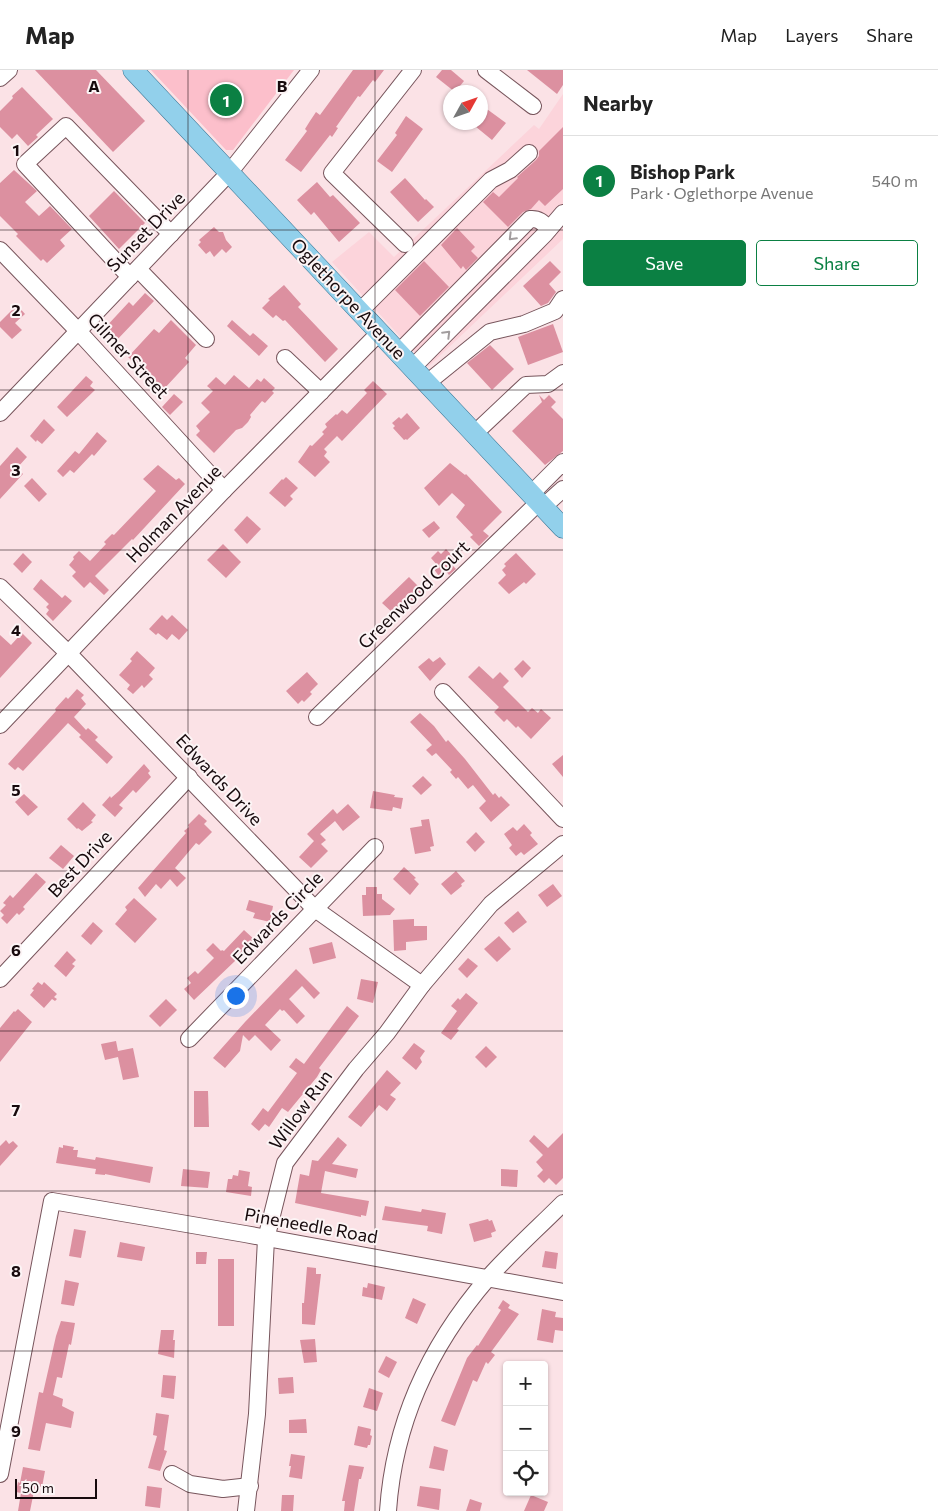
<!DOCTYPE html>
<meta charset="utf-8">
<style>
body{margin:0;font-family:Commissioner,sans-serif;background:#f2f2f2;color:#222}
.controls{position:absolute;right:15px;bottom:15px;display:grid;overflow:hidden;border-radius:5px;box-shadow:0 1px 4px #0004}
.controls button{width:45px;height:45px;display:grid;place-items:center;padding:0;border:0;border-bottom:1px solid #e0e0e0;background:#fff;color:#222;font:25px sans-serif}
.compass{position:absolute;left:443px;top:15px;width:45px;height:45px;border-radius:50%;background:#fff;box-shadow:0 1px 4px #0004;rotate:50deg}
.scale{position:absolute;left:15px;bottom:12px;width:82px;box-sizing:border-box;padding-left:5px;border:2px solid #170a0d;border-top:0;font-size:14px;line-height:18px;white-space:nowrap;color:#170a0d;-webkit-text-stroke:4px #fcf4f5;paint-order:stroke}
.you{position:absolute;left:235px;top:925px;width:18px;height:18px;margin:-12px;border:4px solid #fff;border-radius:50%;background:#1a73e8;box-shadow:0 0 0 8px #1a73e833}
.badge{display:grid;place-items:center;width:32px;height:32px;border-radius:50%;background:#0b8043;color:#fff;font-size:16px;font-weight:700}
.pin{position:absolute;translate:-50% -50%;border:2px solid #fff;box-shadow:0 1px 5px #0006}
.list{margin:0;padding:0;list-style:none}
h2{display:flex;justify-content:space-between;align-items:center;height:65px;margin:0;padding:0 20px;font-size:21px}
h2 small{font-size:16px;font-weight:400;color:#767676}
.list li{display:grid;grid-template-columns:32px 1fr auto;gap:15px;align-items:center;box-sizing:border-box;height:90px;padding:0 20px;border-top:1px solid #e0e0e0}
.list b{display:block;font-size:19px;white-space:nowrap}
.list p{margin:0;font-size:16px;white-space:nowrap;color:#767676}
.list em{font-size:16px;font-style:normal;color:#767676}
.actions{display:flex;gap:10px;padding:15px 20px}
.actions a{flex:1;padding:11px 0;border:1px solid #0b8043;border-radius:5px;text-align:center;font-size:18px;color:#0b8043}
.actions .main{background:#0b8043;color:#fff}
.icon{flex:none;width:28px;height:28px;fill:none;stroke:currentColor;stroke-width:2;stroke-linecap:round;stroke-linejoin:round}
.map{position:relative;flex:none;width:563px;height:1441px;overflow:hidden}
header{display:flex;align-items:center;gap:30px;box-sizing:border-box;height:70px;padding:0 25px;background:#fff;border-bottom:1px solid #e0e0e0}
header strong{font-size:24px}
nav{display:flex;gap:28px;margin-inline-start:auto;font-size:18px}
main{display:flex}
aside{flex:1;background:#fff}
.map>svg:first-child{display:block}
.built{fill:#fcd4db}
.green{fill:#fcbfcb}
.building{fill:#dc90a0}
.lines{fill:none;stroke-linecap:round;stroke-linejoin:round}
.minor-casing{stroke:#77555c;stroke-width:18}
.major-casing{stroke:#387695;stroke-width:21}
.minor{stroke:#fff;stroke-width:16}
.major{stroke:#92d0eb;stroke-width:20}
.oneway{stroke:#a29d9e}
.grid{fill:none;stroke:#170a0d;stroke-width:1;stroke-opacity:0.55}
.labels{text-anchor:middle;stroke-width:4;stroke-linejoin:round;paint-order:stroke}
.street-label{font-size:18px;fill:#170a0d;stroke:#fcf4f5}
.grid-label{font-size:16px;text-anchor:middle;font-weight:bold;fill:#170a0d;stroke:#fcf4f5;stroke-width:4;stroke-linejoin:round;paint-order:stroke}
</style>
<header>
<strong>Map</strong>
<nav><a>Map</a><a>Layers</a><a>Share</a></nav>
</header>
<main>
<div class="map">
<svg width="563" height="1441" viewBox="0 0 563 1441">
<rect width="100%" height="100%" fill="#fbe2e6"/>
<polygon class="built" points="563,24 563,169 428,297 332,192 369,162 394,187 534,55 539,59"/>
<polygon class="green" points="151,0 294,0 233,80 226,80"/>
<g class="building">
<polygon points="35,0 96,0 145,51 113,82"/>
<polygon points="353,0 384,0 375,12 373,10 360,27 358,26 336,57 338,58 332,67 330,65 301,102 285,90 307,61 305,59 310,51 316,42 320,45"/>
<polygon points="442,0 451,0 464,11 455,22 436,7"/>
<polygon points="527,0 563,0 563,15 557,24"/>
<polygon points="22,17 53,49 36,65 38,67 28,76 17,64 12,69 0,57 0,41 13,28 12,26"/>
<polygon points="480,34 506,53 492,70 470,52 480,52"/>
<polygon points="406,46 423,59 392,102 377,91 397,65 395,63"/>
<polygon points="563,57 563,119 545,136 539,130 531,139 523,142 508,157 483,132 493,122 499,127 518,108 517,107 536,90 539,86 539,81"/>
<polygon points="14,100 37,121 25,132 39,146 50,136 72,159 60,170 65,176 47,193 43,189 41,191 16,166 18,164 0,146 0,113"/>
<polygon points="405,108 425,130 426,129 434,137 418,152 390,122"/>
<polygon points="317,112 330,127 333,125 360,153 339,172 314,142 311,145 297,130"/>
<polygon points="114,121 145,153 119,179 89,146"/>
<polygon points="214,157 219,162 223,162 226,170 232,177 226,183 222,179 214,187 210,181 206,184 198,175 201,172 199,170"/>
<polygon points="457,158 475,177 471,181 478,188 466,200 463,196 461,199 441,175"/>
<polygon points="424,191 449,217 420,246 395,220"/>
<polygon points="550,191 561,202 549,214 556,222 548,233 541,236 523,216"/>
<polygon points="284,215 301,234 298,237 338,279 325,292 285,250 283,251 276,245 273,248 262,238 270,230 268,229"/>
<polygon points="145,223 154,231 115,272 103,260 129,232 133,236"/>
<polygon points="17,235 25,244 15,253 22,260 12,269 0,257 0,252"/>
<polygon points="171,250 196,275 185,288 189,292 163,320 128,287 154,259 159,263"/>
<polygon points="232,250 250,266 253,263 268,276 259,286 227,256"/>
<polygon points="553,254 563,282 528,295 518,267"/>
<polygon points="490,275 514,299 492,320 467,293"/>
<polygon points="234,305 249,318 257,309 261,312 264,308 275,318 272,321 274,323 265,333 262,331 250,345 251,347 248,352 242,358 236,360 214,383 196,365 200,361 196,356 210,342 201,333 213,321 207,316 216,307 225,315"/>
<polygon points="86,306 93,312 90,316 95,320 67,347 57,337"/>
<polygon points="373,311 387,324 342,371 337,366 324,379 327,382 324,386 330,392 315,407 298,392 310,375 312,376 324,364 322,362 327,357 325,354 336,344 337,345 342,340 347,344 367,323 364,320"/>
<polygon points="174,324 183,332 170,345 162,337"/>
<polygon points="539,325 544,330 549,325 556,332 551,337 563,349 563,381 545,395 512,361 542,332"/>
<polygon points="407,343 420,358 407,370 406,369 404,370 393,358 395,356 392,353 399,347 401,349"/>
<polygon points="44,349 55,360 42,374 37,370 36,372 30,366"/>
<polygon points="97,362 107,371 94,386 92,384 74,403 70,400 63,407 57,401 75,381 79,384"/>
<polygon points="17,377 27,387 17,398 23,404 0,429 0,396"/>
<polygon points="450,393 465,405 466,404 502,442 483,461 489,466 479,476 470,467 473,465 456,447 465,435 452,423 439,436 424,418"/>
<polygon points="158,395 176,410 179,408 185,414 133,470 132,469 95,506 109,520 104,525 90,512 84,518 72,506 76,502 69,495 74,489 73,487 79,481 90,491 106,474 104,472 112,464 114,465 156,421 143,409"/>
<polygon points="286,407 298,418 290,426 293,429 285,437 269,423 282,409 283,410"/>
<polygon points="32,408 47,424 39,432 24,416"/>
<polygon points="247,446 261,459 247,474 234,460"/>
<polygon points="434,451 440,458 429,468 422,460"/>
<polygon points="223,474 241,492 226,508 207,490"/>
<polygon points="446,479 457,491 452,495 456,499 449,505 445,500 439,506 433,498 437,495 431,488 438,481 441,484"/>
<polygon points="23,483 32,492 22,503 13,494"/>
<polygon points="516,483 536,504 526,514 524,512 509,524 498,513 506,505 502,500 506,496 504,494"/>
<polygon points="409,507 423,521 408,536 405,532 394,544 382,533"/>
<polygon points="41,509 62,528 65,525 72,531 53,551 46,544 49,540 46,537 49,534 33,519"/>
<polygon points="162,545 167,550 172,545 188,560 179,570 172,564 167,570 158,563 156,565 149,559"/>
<polygon points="22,563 32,573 0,608 0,565 11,575"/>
<polygon points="137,581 155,598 149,605 153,609 144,618 142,615 133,624 127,619 130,615 119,605 132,591 130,589"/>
<polygon points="440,587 446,594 430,611 418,597 429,588 433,592"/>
<polygon points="523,590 531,598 522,608 514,599"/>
<polygon points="479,596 493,609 500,602 509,611 503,617 528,642 532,638 538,643 541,639 551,648 531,669 518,656 516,658 507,649 504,652 494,642 499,637 468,607"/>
<polygon points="307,602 318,614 310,622 312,624 304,632 302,630 298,634 286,621"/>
<polygon points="77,619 84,625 81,628 86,634 74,647 86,660 88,658 98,667 95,670 113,687 107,694 79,667 81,665 68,653 23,701 18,697 15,700 8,694 56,641 55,639 66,627 68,629"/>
<polygon points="420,643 434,656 446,672 448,670 465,689 493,725 495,723 499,728 501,726 510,735 491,752 479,738 486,731 473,715 468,719 458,707 456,709 450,702 452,700 436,683 432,686 426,680 432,675 410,652"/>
<polygon points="563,685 563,707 552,694"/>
<polygon points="144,694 150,701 148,703 151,707 136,723 133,720 119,735 123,738 115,747 102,735 110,726 111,728 119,721"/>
<polygon points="423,706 432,715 421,725 412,716"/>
<polygon points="373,721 395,725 394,727 403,728 401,739 393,737 392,741 370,738"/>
<polygon points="24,724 38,737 28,746 15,732"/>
<polygon points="83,732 96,745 91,751 93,752 82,761 78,758 77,759 67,749"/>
<polygon points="348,734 360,747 343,761 335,751 320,764 326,770 321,774 328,781 311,798 299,787 314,771 307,764 333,739 337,744"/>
<polygon points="199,744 207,751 204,754 212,762 199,775 196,773 175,798 186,808 177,817 170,809 161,819 156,814 145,827 138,818 186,763 184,761 189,757 188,755"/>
<polygon points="429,749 434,776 430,777 431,781 415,784 410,758 422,756 421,750"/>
<polygon points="524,754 532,763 530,765 538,774 524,785 521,782 516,786 509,778 512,775 504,764 513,757 517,761"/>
<polygon points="476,762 485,772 475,782 466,772"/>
<polygon points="61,775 74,786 63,799 49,788"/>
<polygon points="404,797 416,808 414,809 419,814 410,825 393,809"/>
<polygon points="456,801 465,811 461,814 462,816 451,825 441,814"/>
<polygon points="36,803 46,812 23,837 25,839 19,845 17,843 7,854 1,848 4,845 0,841 6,835 3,833 10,825 13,828"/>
<polygon points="553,814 562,826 547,837 538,825"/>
<polygon points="366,817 377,817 377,824 382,824 382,829 395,839 390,845 363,846 362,825 366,825"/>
<polygon points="134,828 157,849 135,873 115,854 127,840 125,837"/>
<polygon points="249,830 273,836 270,852 253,848 255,843 246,840"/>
<polygon points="518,841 527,852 513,863 504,853"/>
<polygon points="414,849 414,856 427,856 427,870 406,872 406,880 394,881 393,850"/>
<polygon points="93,852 103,861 91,875 81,866"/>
<polygon points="244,860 256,871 194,930 184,919 191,913 187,908 195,901 198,904 214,888 206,880 213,873 221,881 222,880 224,881"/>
<polygon points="499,866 511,879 497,892 484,879"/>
<polygon points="332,872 336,888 313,894 309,878"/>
<polygon points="67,881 76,890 72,894 75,896 66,907 54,896"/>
<polygon points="468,888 478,896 467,908 458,899"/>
<polygon points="296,899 320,923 314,929 302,916 289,929 305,946 297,954 284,940 282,941 280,939 265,955 281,970 271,981 255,965 249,971 243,965 240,981 225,998 213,988 245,952"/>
<polygon points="361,909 378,912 373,933 357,929"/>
<polygon points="38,912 42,915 44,912 57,924 54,927 57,929 55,931 52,929 44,938 30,925 34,920 32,919"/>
<polygon points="466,923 478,933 457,959 459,960 451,970 441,963 457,941 451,936 458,928 460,930"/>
<polygon points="166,929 177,940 160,957 149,946"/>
<polygon points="347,936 359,946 319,998 321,1000 317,1007 288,1042 282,1038 269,1057 265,1054 259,1061 251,1054 263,1038 268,1042 297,1003 289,997 296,988 304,994"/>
<polygon points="18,939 32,952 0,992 0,958 14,941 15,942"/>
<polygon points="116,971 118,981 133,978 139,1007 123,1010 118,987 105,990 101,974"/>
<polygon points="414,973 425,981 420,988 422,992 416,1000 402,988"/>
<polygon points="486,976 497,987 486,998 475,987"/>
<polygon points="387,1000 401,1013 390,1025 396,1029 387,1041 379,1035 361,1057 348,1047"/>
<polygon points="194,1021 208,1021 209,1057 194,1057"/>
<polygon points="563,1063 563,1108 556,1115 549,1108 544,1113 537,1106 543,1100 536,1092 543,1085 529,1071 534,1065 548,1078"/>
<polygon points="338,1067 347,1075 332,1094 358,1099 356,1108 325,1101 321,1123 369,1131 366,1146 361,1145 361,1147 295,1133 300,1104 309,1106 312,1090 318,1091"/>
<polygon points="6,1070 9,1074 13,1071 18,1076 0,1096 0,1076"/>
<polygon points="63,1075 74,1077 73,1080 78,1080 77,1087 95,1090 96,1087 153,1097 150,1113 105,1104 105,1105 95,1104 96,1099 56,1093 59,1077 63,1078"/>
<polygon points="183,1099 210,1102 208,1118 181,1116"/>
<polygon points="501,1099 518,1100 517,1117 501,1116"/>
<polygon points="239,1100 250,1102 248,1116 252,1117 251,1126 226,1122 228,1109 232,1109 233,1105 238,1106"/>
<polygon points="385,1136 421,1142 422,1139 446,1143 442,1164 427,1161 428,1156 382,1150"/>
<polygon points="488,1149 489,1151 492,1150 496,1161 491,1163 492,1167 474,1172 469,1154"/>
<polygon points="74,1159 86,1161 81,1188 69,1186"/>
<polygon points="120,1172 145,1177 142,1191 117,1187"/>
<polygon points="545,1181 558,1183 556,1199 542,1197"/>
<polygon points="196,1182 207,1182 206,1194 196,1194"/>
<rect x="218" y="1189" width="16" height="67"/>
<polygon points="307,1197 316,1198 316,1204 321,1204 315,1255 302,1254 302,1233 304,1233"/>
<polygon points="65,1210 79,1213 74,1236 61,1234"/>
<polygon points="368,1213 385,1217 382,1230 362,1226 363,1217 367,1218"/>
<polygon points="413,1228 426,1234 417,1254 405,1248"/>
<polygon points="503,1230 510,1235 508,1238 519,1244 491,1282 495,1285 488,1294 486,1292 477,1312 473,1310 455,1356 441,1351 467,1288 477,1275 478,1276 501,1240 498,1238"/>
<polygon points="542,1239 556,1242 555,1247 563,1248 563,1261 555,1260 553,1273 537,1270"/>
<polygon points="61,1251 75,1253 71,1275 69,1274 62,1308 57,1307 53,1325 63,1329 62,1336 74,1342 71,1358 46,1353 40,1381 28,1379 39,1322 43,1323 56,1266"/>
<polygon points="161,1260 174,1260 173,1270 175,1270 174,1288 158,1284"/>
<polygon points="315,1269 317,1292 304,1293 300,1270"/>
<polygon points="386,1286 397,1292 389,1308 378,1302"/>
<polygon points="163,1305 176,1306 174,1329 161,1327"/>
<polygon points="293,1307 294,1323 279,1324 278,1308"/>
<polygon points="369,1318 383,1323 377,1341 363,1337"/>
<polygon points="156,1343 169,1345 164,1380 167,1381 160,1401 148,1398 157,1366 153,1365"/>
<polygon points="306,1349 307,1363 289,1363 289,1350"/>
<polygon points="358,1356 371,1359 370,1365 372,1366 370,1375 368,1375 367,1378 354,1375"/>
<polygon points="434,1376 448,1380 444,1401 429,1398"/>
<polygon points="291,1384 305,1386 302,1409 289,1407 291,1396 289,1396"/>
<polygon points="349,1395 364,1397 361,1409 359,1409 354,1441 344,1441 345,1431 342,1431"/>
<polygon points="23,1397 45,1401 42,1417 35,1416 30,1441 18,1441 21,1423 16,1422 18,1412 20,1413"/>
<polygon points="147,1416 162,1418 160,1438 145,1436"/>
<polygon points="420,1416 441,1419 439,1440 417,1436"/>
<polygon points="282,1425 294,1425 293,1441 281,1441"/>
<polygon points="531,1425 548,1432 544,1441 524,1441"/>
<polygon points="470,1429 482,1433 480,1441 466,1441"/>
</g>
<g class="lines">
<defs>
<g id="minor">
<polyline points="486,0 533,36"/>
<polyline points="0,8 9,0"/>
<polyline points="405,174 332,103 413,0"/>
<polyline points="0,180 79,262 224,420"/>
<polyline points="138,199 206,269"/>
<polyline points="130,207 25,94 66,56 171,164"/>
<polyline points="360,241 491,110 510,100 529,83"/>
<path d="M398,283L530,149C539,148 543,153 549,159"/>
<polyline points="285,288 321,322"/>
<polyline points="412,298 545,164 563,143"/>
<polyline points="427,313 490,262 524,254 555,241 563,229"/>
<polyline points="0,343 229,103 311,0"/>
<polyline points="474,364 526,315 548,314 563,303"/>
<polyline points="531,424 563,392"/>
<polyline points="543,437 563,419"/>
<polyline points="0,517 68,583 315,839 422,915"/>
<polyline points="443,622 563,749"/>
<polyline points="317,647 539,432"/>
<polyline points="0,655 224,420 379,263"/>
<polyline points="0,909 189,707"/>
<polyline points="189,969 375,777"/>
<polyline points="0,1404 52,1131 245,1164 563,1222"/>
<polyline points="172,1404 190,1414 223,1419 250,1416"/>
<polyline points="246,1441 257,1344 266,1169 285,1093 356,999 387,963 422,915 491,834 563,774"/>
<path d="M388,1441C394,1352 430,1275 488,1208C511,1182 538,1158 563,1133"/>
</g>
<polyline id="major" points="133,0 563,458"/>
</defs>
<use href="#minor" class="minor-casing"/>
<use href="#major" class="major-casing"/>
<use href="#minor" class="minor"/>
<use href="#major" class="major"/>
</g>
<defs><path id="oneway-chevron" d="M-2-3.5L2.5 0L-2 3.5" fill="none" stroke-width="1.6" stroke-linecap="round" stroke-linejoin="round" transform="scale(1.25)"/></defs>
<g class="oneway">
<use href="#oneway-chevron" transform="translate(512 167) rotate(135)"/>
<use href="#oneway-chevron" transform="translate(447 264) rotate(-45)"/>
</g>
<path class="grid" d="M188,0V1441M375,0V1441M0,160H563M0,320H563M0,480H563M0,640H563M0,801H563M0,961H563M0,1121H563M0,1281H563"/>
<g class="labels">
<g class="street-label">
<text transform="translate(146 162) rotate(-46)" y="6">Sunset Drive</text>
<text transform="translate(348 229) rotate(47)" y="6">Oglethorpe Avenue</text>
<text transform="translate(128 286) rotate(47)" y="6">Gilmer Street</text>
<text transform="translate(174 444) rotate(-46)" y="6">Holman Avenue</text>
<text transform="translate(414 525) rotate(-44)" y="6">Greenwood Court</text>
<text transform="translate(219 710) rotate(47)" y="6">Edwards Drive</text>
<text transform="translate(80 794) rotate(-47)" y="6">Best Drive</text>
<text transform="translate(278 848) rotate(-46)" y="6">Edwards Circle</text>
<text transform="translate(301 1040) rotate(-54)" y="6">Willow Run</text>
<text transform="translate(311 1156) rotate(10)" y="6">Pineneedle Road</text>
</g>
</g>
<g class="grid-label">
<text x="94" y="22">A</text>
<text x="282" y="22">B</text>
<text x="16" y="86">1</text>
<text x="16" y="246">2</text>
<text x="16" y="406">3</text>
<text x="16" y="566">4</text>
<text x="16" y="726">5</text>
<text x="16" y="886">6</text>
<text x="16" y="1046">7</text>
<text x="16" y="1207">8</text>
<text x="16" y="1367">9</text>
</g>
</svg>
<div class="controls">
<button>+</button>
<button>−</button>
<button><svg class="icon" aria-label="locate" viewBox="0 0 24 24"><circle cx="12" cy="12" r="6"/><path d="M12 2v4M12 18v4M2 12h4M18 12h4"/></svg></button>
</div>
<svg class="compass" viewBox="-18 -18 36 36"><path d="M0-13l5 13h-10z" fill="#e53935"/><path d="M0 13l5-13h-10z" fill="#767676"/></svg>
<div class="scale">50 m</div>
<div class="you"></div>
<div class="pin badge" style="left:226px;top:30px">1</div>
</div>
<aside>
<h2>Nearby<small></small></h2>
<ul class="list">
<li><span class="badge">1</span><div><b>Bishop Park</b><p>Park · Oglethorpe Avenue</p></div><em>540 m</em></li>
</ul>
<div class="actions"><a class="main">Save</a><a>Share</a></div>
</aside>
</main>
